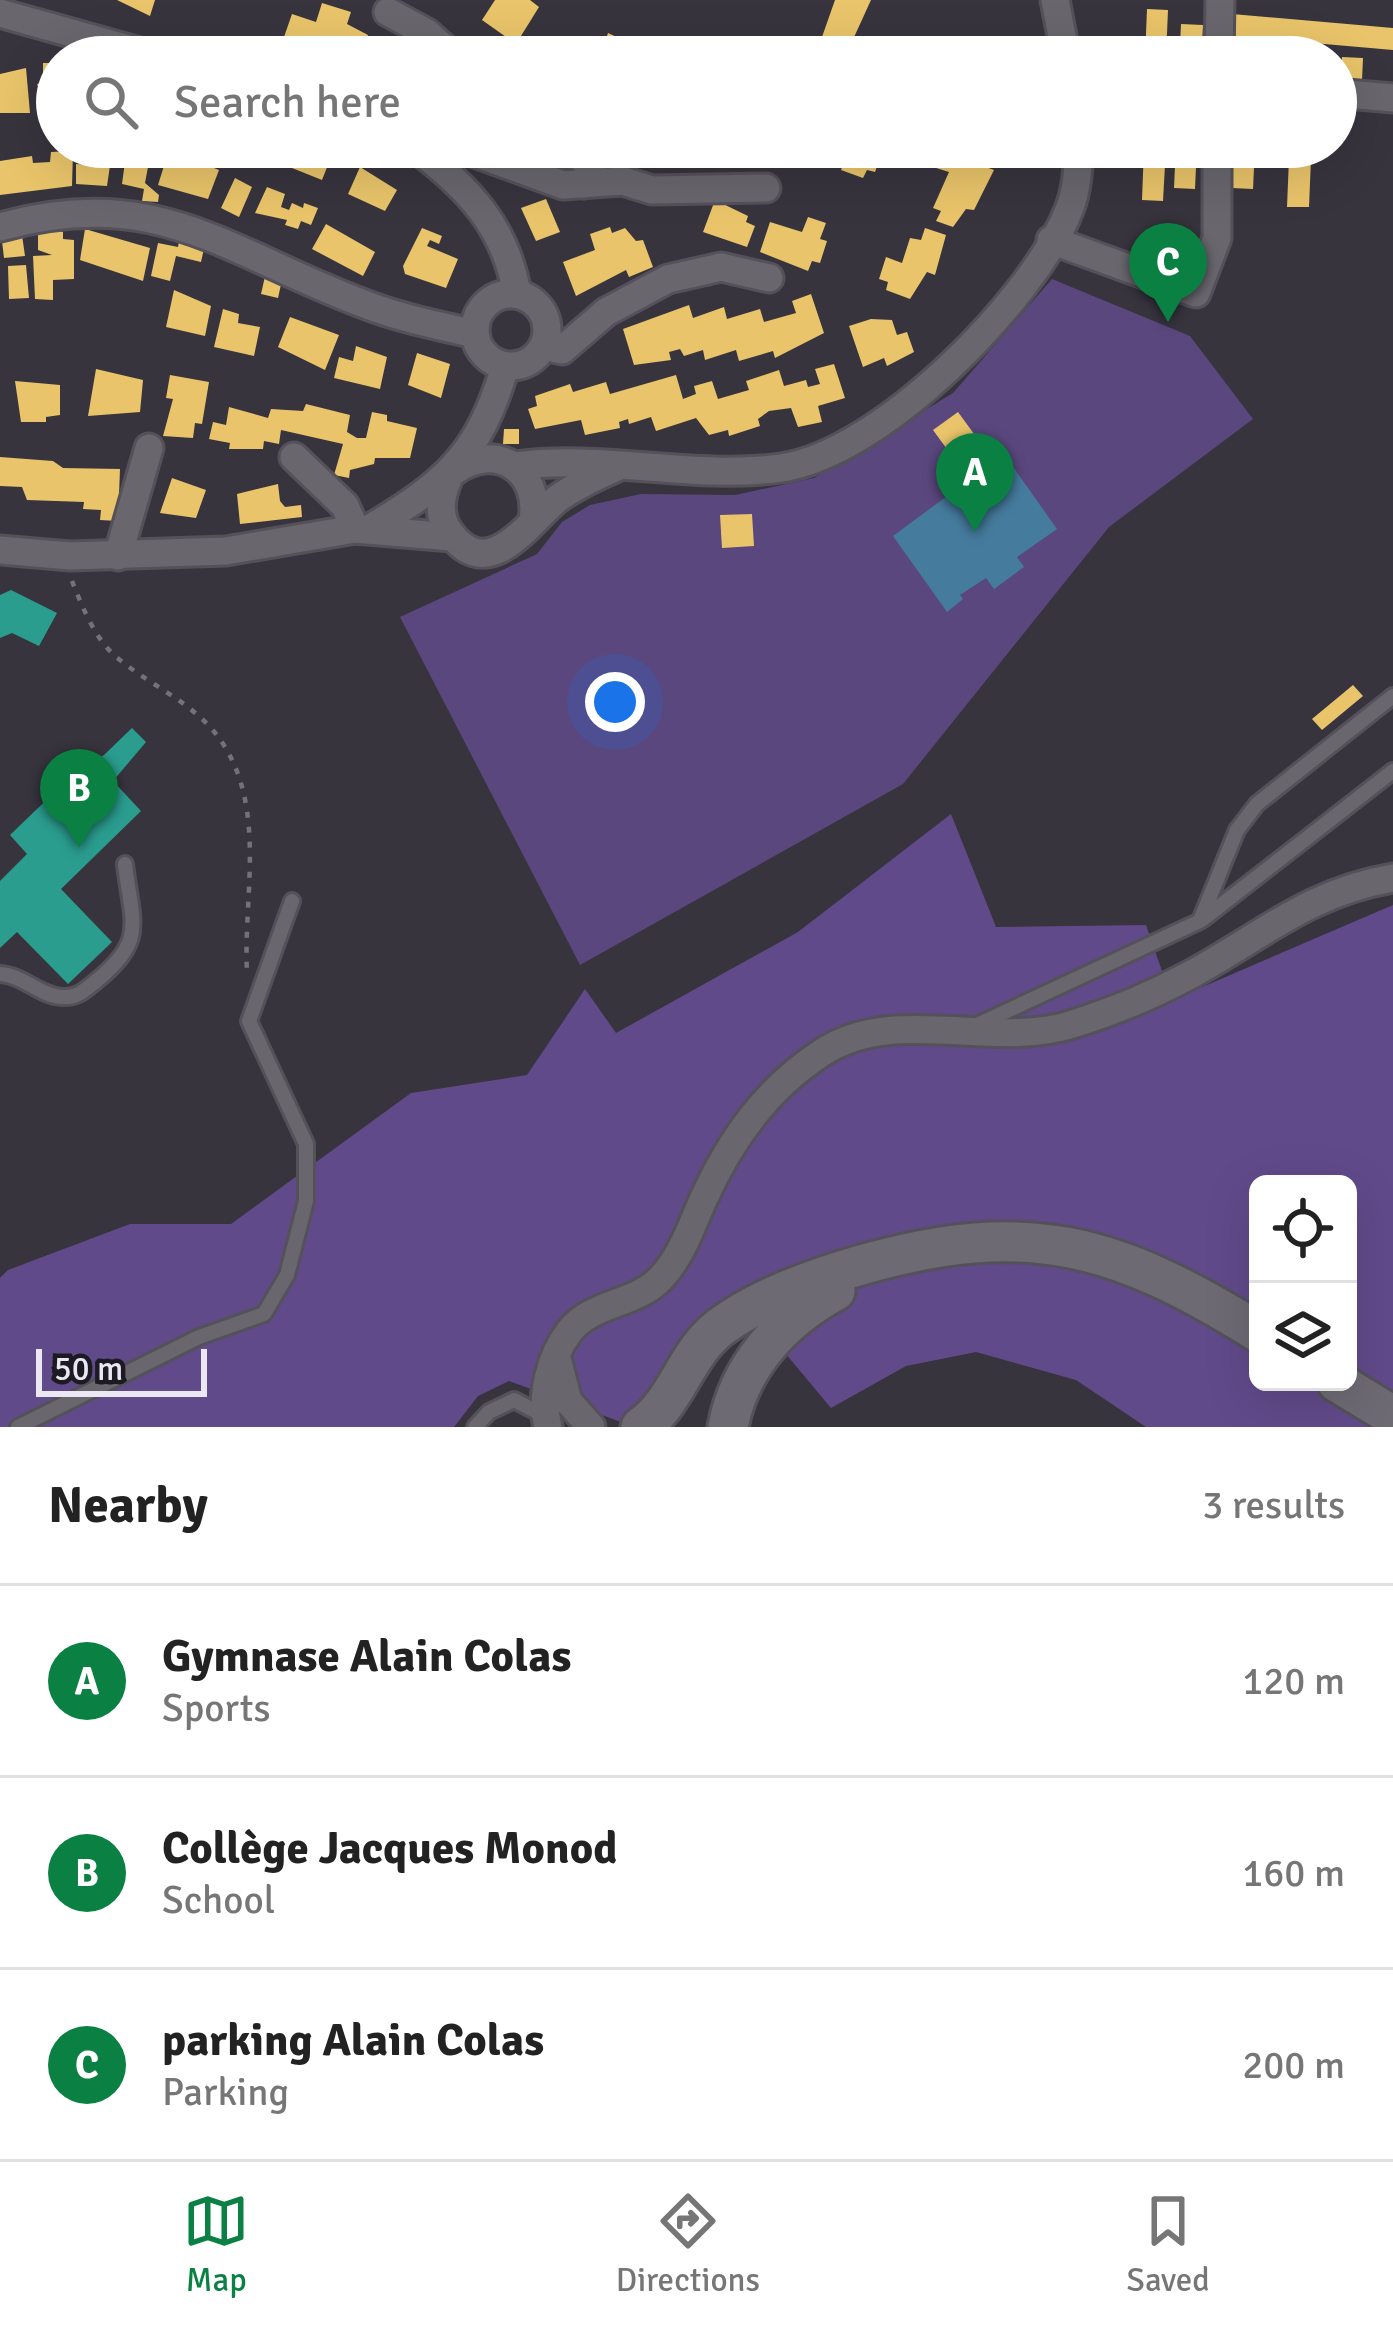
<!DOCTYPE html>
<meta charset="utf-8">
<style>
body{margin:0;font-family:Signika,sans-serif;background:#f6f6f6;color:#222}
.controls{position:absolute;right:36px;bottom:36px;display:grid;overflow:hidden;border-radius:18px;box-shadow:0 12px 48px #0002}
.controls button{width:108px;height:108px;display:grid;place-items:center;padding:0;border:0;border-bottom:3px solid #e0e0e0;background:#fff;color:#222;font:60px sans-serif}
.scale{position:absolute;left:36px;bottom:30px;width:171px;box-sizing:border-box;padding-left:12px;border:6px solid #ebe8f4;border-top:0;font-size:33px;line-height:42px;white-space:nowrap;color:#ebe8f4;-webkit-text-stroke:9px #1c1a22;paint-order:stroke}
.you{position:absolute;left:615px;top:702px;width:42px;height:42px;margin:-30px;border:9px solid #fff;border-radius:50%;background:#1a73e8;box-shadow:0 0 0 18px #1a73e833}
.badge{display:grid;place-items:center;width:78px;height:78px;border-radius:50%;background:#0b8043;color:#fff;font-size:39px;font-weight:700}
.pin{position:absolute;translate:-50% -99px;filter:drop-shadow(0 3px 6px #0008)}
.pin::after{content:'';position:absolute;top:63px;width:42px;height:36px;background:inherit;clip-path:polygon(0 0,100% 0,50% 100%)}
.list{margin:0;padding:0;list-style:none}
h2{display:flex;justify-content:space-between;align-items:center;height:156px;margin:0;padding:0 48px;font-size:51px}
h2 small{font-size:39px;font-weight:400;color:#767676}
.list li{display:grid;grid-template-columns:78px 1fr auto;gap:36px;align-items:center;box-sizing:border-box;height:192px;padding:0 48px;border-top:3px solid #e0e0e0}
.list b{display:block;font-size:45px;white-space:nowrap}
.list p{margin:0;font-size:39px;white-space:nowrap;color:#767676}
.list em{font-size:39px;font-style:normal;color:#767676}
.icon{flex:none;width:66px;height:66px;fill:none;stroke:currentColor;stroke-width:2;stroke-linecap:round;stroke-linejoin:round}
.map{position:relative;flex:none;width:1393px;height:1427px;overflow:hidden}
.search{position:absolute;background:#fff;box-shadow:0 12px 48px #0002;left:36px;right:36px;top:36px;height:132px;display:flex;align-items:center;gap:30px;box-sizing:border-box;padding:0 42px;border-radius:66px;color:#767676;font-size:45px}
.sheet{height:732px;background:#fff}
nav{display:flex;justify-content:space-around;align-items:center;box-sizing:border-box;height:168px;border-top:3px solid #e0e0e0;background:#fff;font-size:33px;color:#767676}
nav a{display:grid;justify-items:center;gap:6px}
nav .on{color:#0b8043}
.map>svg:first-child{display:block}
.green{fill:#5a477e}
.forest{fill:#614a8a;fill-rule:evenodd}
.homes{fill:#e9c46a}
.schools{fill:#2a9d8f}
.public{fill:#457b9d}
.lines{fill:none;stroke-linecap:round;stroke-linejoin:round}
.lane-casing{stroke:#54515a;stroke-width:20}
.street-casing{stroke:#54515a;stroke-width:33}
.secondary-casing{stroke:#54515a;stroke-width:45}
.path{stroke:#747279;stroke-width:4.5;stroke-dasharray:6 9;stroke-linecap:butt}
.lane{stroke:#69666e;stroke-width:14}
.street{stroke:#69666e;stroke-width:27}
.secondary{stroke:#6d6a74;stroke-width:39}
</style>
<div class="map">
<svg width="1393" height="1427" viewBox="0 0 1393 1427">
<rect width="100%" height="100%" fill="#37343e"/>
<polygon class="green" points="1052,279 1190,336 1253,419 1109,527 903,784 580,965 400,617 537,554 562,522 590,505 641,494 735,495 814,478 953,393"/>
<path class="forest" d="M951,814L996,927L1146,925L1172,1000L1393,905V1427H1146L1076,1380L976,1352L906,1366L831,1408L745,1305L657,1401L621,1422L509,1381L478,1396L454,1427H0V1278L8,1270L130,1224H231L411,1093L527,1075L585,989L616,1033L798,932ZM1258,1184H1348V1382H1258Z"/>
<g class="homes">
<polygon points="117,0 155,0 150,16"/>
<polygon points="495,0 530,0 539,7 516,44 482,20"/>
<polygon points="835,0 871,0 850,46 822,37"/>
<polygon points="322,3 351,12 347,24 368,35 360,57 284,37 292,14 316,22"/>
<polygon points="1147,9 1168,10 1166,57 1145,57"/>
<polygon points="1232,14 1393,28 1393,50 1231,36"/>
<polygon points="1181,24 1203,25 1202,46 1180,46"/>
<polygon points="608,33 643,49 647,39 665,45 661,57 600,57"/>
<polygon points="1342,57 1363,58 1362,80 1341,79"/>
<polygon points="43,63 57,63 57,116 38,116 38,105 44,105 37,84 43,83"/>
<polygon points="26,68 30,113 0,113 0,74"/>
<polygon points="127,147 151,151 145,183 159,195 158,202 142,201 144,189 122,184"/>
<polygon points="284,147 292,149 335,147 322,180 277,162"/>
<polygon points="677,147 727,147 714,165 696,154 689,164 673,152"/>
<polygon points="850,147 884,147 875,172 867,170 863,178 841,170"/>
<polygon points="940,147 991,156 986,167 994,170 974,210 966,209 953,227 936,221 941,211 933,208 949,172 933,167"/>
<polygon points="1144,147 1166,147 1163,201 1142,200"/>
<polygon points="169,150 219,170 208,199 158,185"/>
<polygon points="73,151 72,186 0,195 0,161 32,156 33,163 50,162 51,152"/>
<polygon points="91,151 112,152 107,186 76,184 76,164 90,165"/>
<polygon points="1289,158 1311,159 1309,207 1287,207"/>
<polygon points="1175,166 1196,167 1195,189 1174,188"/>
<polygon points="360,167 397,190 385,211 348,194"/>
<polygon points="1233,168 1254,168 1253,189 1232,188"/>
<polygon points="235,178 252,187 239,217 221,208"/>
<polygon points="267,187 285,194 281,207 289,210 292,203 303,208 304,203 318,208 311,225 301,221 298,229 285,225 287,220 255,213"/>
<polygon points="546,199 560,232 536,241 521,208"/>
<polygon points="715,200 748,216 746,222 755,226 747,247 703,232"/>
<polygon points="808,217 826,223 820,239 827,241 820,263 812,261 808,271 760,252 770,222 802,232"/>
<polygon points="326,224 375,252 363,276 312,249"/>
<polygon points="610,227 612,233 625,228 636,241 643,240 653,267 629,277 626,270 576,296 563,262 595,250 590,234"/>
<polygon points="422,228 442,236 439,244 430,240 427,246 458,259 446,288 405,274 403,266"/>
<polygon points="925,228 946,235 935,275 927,272 910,299 886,290 888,282 879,279 886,257 902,263 910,238 921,240"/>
<polygon points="52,229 63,232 63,239 74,240 74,279 53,280 53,300 35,299 33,256 52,255 38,250 38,231"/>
<polygon points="85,229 150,248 143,281 80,260"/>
<polygon points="22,235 25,256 4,258 2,241"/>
<polygon points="180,236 205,244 201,262 176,256 170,281 151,276 158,243 178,247"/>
<polygon points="26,265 29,298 9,299 8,266"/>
<polygon points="266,272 282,280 278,298 261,294"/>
<polygon points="174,290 211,306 205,336 166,327"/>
<polygon points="811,294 824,333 775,358 773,351 739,361 736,350 705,360 703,350 684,356 680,349 669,352 671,360 634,365 623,329 689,305 693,318 724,307 727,319 760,309 764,322 796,313 792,301"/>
<polygon points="223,309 239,314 238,323 260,327 254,356 214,347"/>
<polygon points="290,317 339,335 325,370 278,347"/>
<polygon points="871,319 892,320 897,335 907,332 914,352 887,366 884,358 863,367 849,326"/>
<polygon points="356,346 387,357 380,389 334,378 339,357 353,361"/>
<polygon points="417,353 450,364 441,398 408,385"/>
<polygon points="834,364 845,398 818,406 822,422 798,427 791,408 769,411 758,419 760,426 729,436 728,430 709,435 696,418 656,431 651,417 629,424 628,419 619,422 620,428 585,435 581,420 535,429 528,409 537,406 535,396 570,384 573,392 606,382 610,394 676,375 683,399 696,394 694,386 712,381 718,399 749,390 746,381 779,370 784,386 806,380 808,387 820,384 815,369"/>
<polygon points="96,369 143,380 140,412 88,416"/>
<polygon points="170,375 209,382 202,424 195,423 193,438 163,436 173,399 166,398"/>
<polygon points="15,381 60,385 60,415 46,417 46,422 21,422"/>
<polygon points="306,404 350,415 347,432 357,438 366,438 372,412 387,415 387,421 417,428 410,458 375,458 374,464 350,470 349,478 334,475 343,444 281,430 279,444 264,441 263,449 229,449 230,443 209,439 213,422 226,425 229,407 268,418 271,409 303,411"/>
<polygon points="958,412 977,438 952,456 933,430"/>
<polygon points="504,429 519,429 519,444 503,444"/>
<polygon points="0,457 53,461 63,468 120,469 118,521 100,520 101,510 83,509 84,502 27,500 22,487 0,486"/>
<polygon points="172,478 206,490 196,518 160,513"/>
<polygon points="278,484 280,501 285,507 301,505 302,517 240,524 237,494"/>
<polygon points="752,514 754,546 722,548 720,515"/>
<polygon points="1353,685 1363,696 1322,730 1312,719"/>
</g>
<g class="schools">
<polygon points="11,590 57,613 39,646 12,633 0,638 0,595"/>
<polygon points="132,728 146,742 113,781 141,811 61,889 112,942 68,984 17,932 0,948 0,881 27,854 10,835 90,758 94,762 104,755"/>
</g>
<polygon class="public" points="1004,454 1057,529 1017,557 1024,567 994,589 986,578 960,595 963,599 947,612 893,536"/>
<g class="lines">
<defs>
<g id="lane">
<polyline points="1203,919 1393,771"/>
<path d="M0,974C23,975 40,996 62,997C77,998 84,991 95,982C147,940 132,925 125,864"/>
<polyline points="977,1025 1200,921 1237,830 1257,804 1393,696"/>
<polyline points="18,1427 199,1337 264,1314 287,1275 306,1201 306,1144 249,1021 292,901"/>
<polyline points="475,1427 489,1412 514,1400 545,1416"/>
</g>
<g id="street">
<polyline points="1055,0 1066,57"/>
<polyline points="388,12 427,33 454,57"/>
<polyline points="0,13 157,57"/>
<polyline points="1219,57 1220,0"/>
<polyline points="1336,93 1393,98"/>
<path d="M414,147C468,187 506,227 517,294"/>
<polyline points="568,147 592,167 584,184"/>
<polyline points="475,153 563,185 623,181 652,190 766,188"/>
<path d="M0,227C156,184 223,250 359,302C396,317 435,325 475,334"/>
<polyline points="1051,240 1196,293 1217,238 1217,147"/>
<circle cx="511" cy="330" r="36"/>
<polyline points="544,346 562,350 606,312 668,279 721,267 769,278"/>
<polyline points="294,457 345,506 355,529"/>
<path d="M515,466C603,454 693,480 781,468C880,455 1033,300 1069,210C1077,190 1078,169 1079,147"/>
<path d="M454,471C496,441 541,470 533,520"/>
<path d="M448,479C440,497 437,516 450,533C489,585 528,523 557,499C575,486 596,476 617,467"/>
<path d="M369,529C446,483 479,455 505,367"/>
<polyline points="0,550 70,556 226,551 355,529 452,537"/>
<polyline points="118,556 149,448"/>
<polyline points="557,1358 568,1401 591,1427"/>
<path d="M548,1427C540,1397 550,1357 569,1332C591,1302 636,1305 661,1278C682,1256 692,1224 704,1198C731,1139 767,1088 823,1052C896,1005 993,1050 1073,1024C1112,1012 1153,995 1190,975C1262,936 1309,892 1393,878"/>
</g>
<g id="secondary">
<polyline points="1337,1382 1393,1416"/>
<path d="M641,1427C677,1402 684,1356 719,1328C759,1298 813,1279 861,1265C1027,1218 1115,1243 1258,1332"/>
<path d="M728,1427C739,1366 782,1320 835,1291"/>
</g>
</defs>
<use href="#lane" class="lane-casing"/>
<use href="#street" class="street-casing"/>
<use href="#secondary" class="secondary-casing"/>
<path class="path" d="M72,581C81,604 94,636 112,653C149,687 198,702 225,747C266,814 243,900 247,973"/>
<use href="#lane" class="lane"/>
<use href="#street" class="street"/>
<use href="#secondary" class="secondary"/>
</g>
</svg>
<div class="controls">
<button><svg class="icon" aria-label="locate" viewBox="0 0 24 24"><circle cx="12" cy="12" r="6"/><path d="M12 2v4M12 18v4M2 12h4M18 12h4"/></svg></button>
<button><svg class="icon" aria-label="layers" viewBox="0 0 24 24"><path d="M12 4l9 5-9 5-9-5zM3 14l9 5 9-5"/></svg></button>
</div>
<div class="scale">50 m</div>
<div class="you"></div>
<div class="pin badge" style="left:975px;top:532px">A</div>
<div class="pin badge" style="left:79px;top:848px">B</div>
<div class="pin badge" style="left:1168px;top:322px">C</div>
<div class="search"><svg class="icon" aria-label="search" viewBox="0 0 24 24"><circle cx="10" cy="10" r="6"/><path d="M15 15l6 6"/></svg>Search here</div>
</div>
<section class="sheet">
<h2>Nearby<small>3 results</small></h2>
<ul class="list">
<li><span class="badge">A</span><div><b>Gymnase Alain Colas</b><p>Sports</p></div><em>120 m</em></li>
<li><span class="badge">B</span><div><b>Collège Jacques Monod</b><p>School</p></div><em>160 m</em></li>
<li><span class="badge">C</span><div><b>parking Alain Colas</b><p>Parking</p></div><em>200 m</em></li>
</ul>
</section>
<nav>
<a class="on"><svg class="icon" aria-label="map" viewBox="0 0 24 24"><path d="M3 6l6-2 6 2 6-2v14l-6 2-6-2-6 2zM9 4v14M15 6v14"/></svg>Map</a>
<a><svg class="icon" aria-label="directions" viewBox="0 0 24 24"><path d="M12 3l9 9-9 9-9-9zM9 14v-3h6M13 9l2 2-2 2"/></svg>Directions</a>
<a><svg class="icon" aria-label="saved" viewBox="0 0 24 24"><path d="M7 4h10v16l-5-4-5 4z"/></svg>Saved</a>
</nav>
